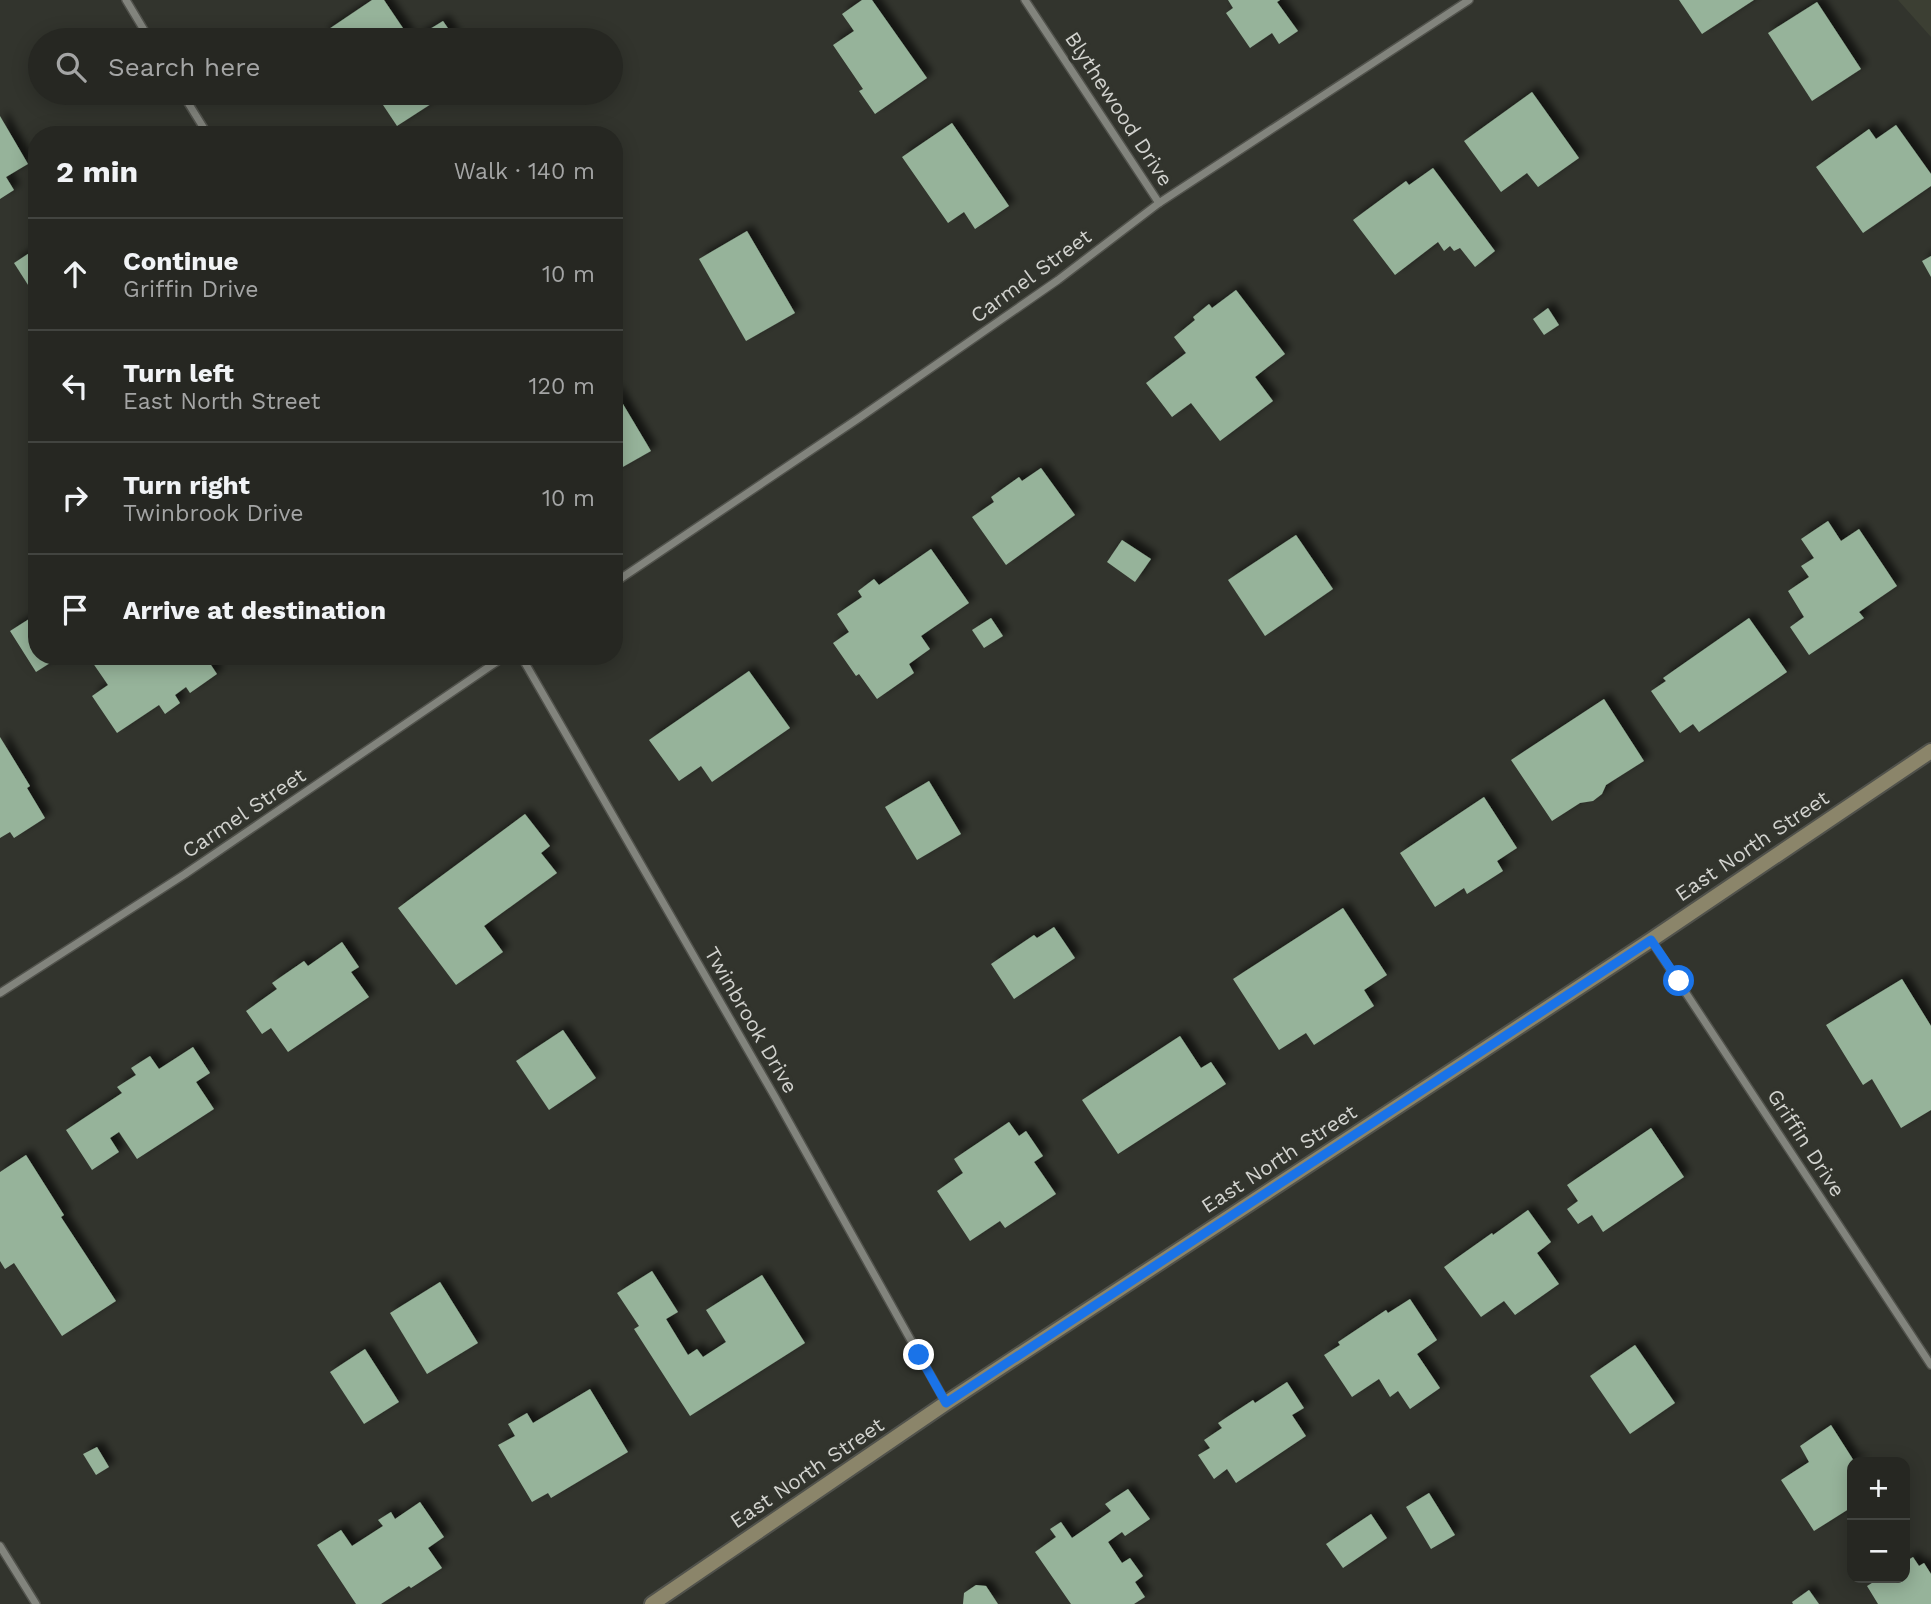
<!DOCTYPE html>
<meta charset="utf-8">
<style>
body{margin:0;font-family:"Work Sans",sans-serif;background:#2e2f2a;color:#f1f3f6}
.controls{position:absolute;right:21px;bottom:21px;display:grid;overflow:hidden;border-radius:14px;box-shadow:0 4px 18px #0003}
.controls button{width:63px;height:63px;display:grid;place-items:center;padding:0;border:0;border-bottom:2px solid #424440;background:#262722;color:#f1f3f6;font:35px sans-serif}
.stop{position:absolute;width:21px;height:21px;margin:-16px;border:5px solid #1a73e8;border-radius:50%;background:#fff}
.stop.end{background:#1a73e8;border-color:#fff;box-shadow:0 2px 7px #0008}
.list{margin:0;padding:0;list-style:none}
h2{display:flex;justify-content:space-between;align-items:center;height:91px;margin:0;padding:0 28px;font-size:30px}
h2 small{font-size:23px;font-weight:400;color:#a4a5a5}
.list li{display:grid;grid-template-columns:46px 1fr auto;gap:21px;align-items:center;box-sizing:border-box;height:112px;padding:0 28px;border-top:2px solid #424440}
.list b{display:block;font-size:26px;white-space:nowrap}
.list p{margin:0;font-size:23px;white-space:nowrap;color:#a4a5a5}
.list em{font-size:23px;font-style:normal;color:#a4a5a5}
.icon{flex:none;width:38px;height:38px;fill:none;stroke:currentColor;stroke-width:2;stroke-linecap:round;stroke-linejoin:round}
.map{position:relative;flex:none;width:1931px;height:1604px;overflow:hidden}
.search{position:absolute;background:#262722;box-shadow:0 4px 18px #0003;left:28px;top:28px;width:595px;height:77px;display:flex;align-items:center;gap:18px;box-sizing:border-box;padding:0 24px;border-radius:38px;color:#a4a5a5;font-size:26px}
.panel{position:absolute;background:#262722;box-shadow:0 4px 18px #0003;left:28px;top:126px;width:595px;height:539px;border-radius:28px}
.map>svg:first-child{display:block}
.built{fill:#3c3f33}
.building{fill:#96b39a;filter:url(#shadow)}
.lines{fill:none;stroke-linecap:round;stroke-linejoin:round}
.street-casing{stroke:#51524c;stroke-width:10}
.secondary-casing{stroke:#51524c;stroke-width:18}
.street{stroke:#82847d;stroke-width:7}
.secondary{stroke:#8b856a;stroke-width:14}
.route{stroke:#1a73e8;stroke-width:9}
.labels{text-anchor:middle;stroke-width:7;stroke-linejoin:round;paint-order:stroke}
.street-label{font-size:21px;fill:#d1d2ce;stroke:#32342d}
</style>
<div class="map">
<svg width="1931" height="1604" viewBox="0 0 1931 1604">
<defs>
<filter id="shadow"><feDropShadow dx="6" dy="-6" stdDeviation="3.5" flood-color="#0009"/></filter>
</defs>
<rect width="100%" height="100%" fill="#32342d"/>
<polygon class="built" points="1898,0 1931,0 1931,37"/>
<g class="building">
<polygon points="372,0 384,0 411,40 328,40 323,33"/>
<polygon points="862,0 872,0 927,78 875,114 859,91 863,89 833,45 854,31 842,14"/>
<polygon points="1228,0 1280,0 1277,2 1298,31 1279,44 1272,33 1250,48 1226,13 1233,8"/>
<polygon points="1679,0 1754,0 1702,34"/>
<polygon points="1817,2 1861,69 1812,101 1768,33"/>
<polygon points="443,21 456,40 412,40"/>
<polygon points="1532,92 1579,158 1538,187 1527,173 1501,192 1464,141"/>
<polygon points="375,93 448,93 397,126"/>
<polygon points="0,116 28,164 6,177 14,190 0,199"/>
<polygon points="952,123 1009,206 975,229 964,212 948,223 902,157"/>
<polygon points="1896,125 1931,174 1931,186 1863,233 1816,167 1869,129 1876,139"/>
<polygon points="1433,168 1495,251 1475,267 1460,248 1454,251 1450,246 1444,251 1438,242 1395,275 1353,220 1406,181 1409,185"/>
<polygon points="747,231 795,313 746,341 699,259"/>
<polygon points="37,248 37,299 14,263"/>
<polygon points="1931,256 1931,277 1922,261"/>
<polygon points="1236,290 1285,354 1255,377 1273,401 1220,441 1191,403 1172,417 1146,383 1186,353 1174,337 1195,320 1193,317 1209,304 1212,308"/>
<polygon points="1548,308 1559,325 1544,335 1533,319"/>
<polygon points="614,389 651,451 614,472"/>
<polygon points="1041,468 1075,515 1006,565 972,517 994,502 991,497 1019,477 1022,481"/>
<polygon points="1828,521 1841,541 1859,529 1897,586 1859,612 1864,618 1809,655 1790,627 1804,617 1788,591 1809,577 1801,566 1814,558 1801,539"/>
<polygon points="1296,535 1333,589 1265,636 1228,580"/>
<polygon points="1122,540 1151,559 1135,582 1107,562"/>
<polygon points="931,549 969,603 921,636 930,649 909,664 914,673 877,699 859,674 856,676 833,643 849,632 837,614 862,597 858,591 874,579 879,585"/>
<polygon points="37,614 37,656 61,656 36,672 10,631"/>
<polygon points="991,618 1003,636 984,648 972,630"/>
<polygon points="1749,618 1787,672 1699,732 1693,724 1680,733 1651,691 1666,681 1663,678"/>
<polygon points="88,656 205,656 217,674 190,693 186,687 175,695 180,703 165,714 159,705 117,733 92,696 108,685"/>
<polygon points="749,671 790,728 712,782 701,766 679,781 649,740"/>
<polygon points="1604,699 1644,761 1606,785 1602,794 1593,801 1580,803 1552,821 1511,760"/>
<polygon points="0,737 30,786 27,788 45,818 14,838 10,832 0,838"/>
<polygon points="929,781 961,834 917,860 885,807"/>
<polygon points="1484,797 1517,848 1497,861 1503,871 1467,894 1464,888 1435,907 1400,853"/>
<polygon points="525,814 550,846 541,853 557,873 484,926 503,952 456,985 398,908"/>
<polygon points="1343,908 1387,975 1364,990 1374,1006 1314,1045 1306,1033 1279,1050 1233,979"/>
<polygon points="1054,927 1075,958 1014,999 991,964 1034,935 1037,938"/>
<polygon points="342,942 359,967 351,972 369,997 288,1052 271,1028 262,1034 246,1011 277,989 272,983 304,961 308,966"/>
<polygon points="1902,979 1931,1026 1931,1110 1901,1128 1872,1079 1863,1085 1826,1025"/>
<polygon points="563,1030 596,1078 549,1110 516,1061"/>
<polygon points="1180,1036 1201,1068 1211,1062 1226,1084 1118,1154 1082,1100"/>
<polygon points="193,1047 210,1073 196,1082 214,1109 137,1159 119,1132 110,1138 119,1152 92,1170 66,1130 122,1093 117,1087 136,1075 131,1068 150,1056 159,1069"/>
<polygon points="1009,1122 1019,1136 1026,1131 1043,1156 1034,1162 1056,1194 1005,1228 1000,1221 970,1241 937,1191 963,1173 954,1159"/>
<polygon points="1651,1128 1684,1177 1603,1232 1592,1215 1578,1224 1567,1209 1578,1201 1567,1185"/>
<polygon points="26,1155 64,1215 61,1217 116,1301 62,1336 14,1263 5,1269 0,1261 0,1172"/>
<polygon points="1528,1210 1551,1242 1537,1253 1559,1284 1515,1315 1504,1301 1481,1317 1444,1267 1492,1233 1493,1235"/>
<polygon points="652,1271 678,1312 666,1319 688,1355 697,1349 703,1357 726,1342 706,1310 762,1275 805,1343 690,1416 634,1329 639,1326 617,1293"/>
<polygon points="440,1282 478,1343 427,1374 390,1313"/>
<polygon points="1410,1299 1437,1340 1417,1354 1440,1388 1410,1409 1398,1391 1390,1397 1379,1379 1352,1397 1324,1355 1340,1345 1338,1342 1386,1310 1388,1313"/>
<polygon points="1635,1345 1675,1403 1630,1434 1590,1376"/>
<polygon points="365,1349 399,1402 364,1424 330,1372"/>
<polygon points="1287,1382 1304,1408 1292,1415 1306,1436 1236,1483 1227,1469 1214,1479 1198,1455 1210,1448 1204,1440 1222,1428 1218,1423 1253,1400 1255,1403"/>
<polygon points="590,1389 628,1452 551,1498 548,1493 532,1502 498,1445 515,1436 508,1424 527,1413 533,1423"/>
<polygon points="1831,1425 1854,1461 1859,1458 1861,1462 1852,1462 1852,1507 1814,1531 1781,1480 1809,1462 1800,1446"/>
<polygon points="97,1447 109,1467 96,1475 83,1454"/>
<polygon points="1128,1489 1150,1519 1125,1536 1122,1532 1108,1542 1122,1563 1130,1558 1143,1576 1135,1582 1145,1597 1134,1604 1071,1604 1035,1552 1056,1537 1050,1529 1061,1522 1072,1538 1111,1511 1105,1504"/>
<polygon points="1429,1493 1455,1535 1431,1549 1406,1507"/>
<polygon points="420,1502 444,1537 428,1548 442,1568 411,1588 409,1586 381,1604 356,1604 317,1545 341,1530 352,1546 383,1526 378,1520 391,1512 395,1519"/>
<polygon points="1371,1514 1387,1538 1343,1568 1326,1544"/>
<polygon points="1913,1557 1919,1566 1924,1563 1931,1574 1931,1604 1878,1604 1867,1586 1880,1578 1905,1578 1905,1562"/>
<polygon points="976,1585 986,1586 998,1604 963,1604 964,1593"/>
<polygon points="1809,1590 1819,1604 1793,1604 1792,1602"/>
</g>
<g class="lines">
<defs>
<g id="street">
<polyline points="126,0 150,40"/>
<polyline points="1025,0 1159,203"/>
<polyline points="182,93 208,135"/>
<polyline points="614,583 859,418 1058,280 1159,203 1469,0"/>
<polyline points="521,656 775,1097 946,1403"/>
<polyline points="1651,940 1931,1365"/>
<polyline points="0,993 185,874 505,656"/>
<polyline points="0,1546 36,1604"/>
</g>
<polyline id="secondary" points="652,1604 946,1403 1651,940 1931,751"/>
</defs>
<use href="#street" class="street-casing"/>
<use href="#secondary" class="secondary-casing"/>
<use href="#street" class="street"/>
<use href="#secondary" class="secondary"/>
</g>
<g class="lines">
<polyline class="route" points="919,1355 946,1403 1651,940 1679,981"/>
</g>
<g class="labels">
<g class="street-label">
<text transform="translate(1119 109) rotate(57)" y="7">Blythewood Drive</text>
<text transform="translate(1031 276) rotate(-36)" y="7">Carmel Street</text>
<text transform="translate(244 813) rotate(-34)" y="7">Carmel Street</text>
<text transform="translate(1752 846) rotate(-34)" y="7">East North Street</text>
<text transform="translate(751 1020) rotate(60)" y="7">Twinbrook Drive</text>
<text transform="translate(1806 1143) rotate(57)" y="7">Griffin Drive</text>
<text transform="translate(1279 1159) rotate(-33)" y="7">East North Street</text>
<text transform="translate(807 1473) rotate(-34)" y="7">East North Street</text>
</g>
</g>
</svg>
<div class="controls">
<button>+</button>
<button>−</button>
</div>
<div class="stop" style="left:1679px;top:981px"></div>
<div class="stop end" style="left:919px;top:1355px"></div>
<div class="search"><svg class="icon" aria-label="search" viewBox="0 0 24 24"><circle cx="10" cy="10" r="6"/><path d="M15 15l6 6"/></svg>Search here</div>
<section class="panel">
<h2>2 min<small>Walk · 140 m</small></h2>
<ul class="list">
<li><svg class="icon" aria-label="ahead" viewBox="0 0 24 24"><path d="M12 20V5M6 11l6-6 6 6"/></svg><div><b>Continue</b><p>Griffin Drive</p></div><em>10 m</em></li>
<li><svg class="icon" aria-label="left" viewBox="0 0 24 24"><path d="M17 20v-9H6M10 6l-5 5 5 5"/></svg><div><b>Turn left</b><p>East North Street</p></div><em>120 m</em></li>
<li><svg class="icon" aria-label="right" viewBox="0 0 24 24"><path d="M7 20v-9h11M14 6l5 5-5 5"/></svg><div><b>Turn right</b><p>Twinbrook Drive</p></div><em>10 m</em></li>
<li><svg class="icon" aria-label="arrive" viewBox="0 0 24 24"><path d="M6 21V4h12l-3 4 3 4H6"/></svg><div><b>Arrive at destination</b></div></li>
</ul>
</section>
</div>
